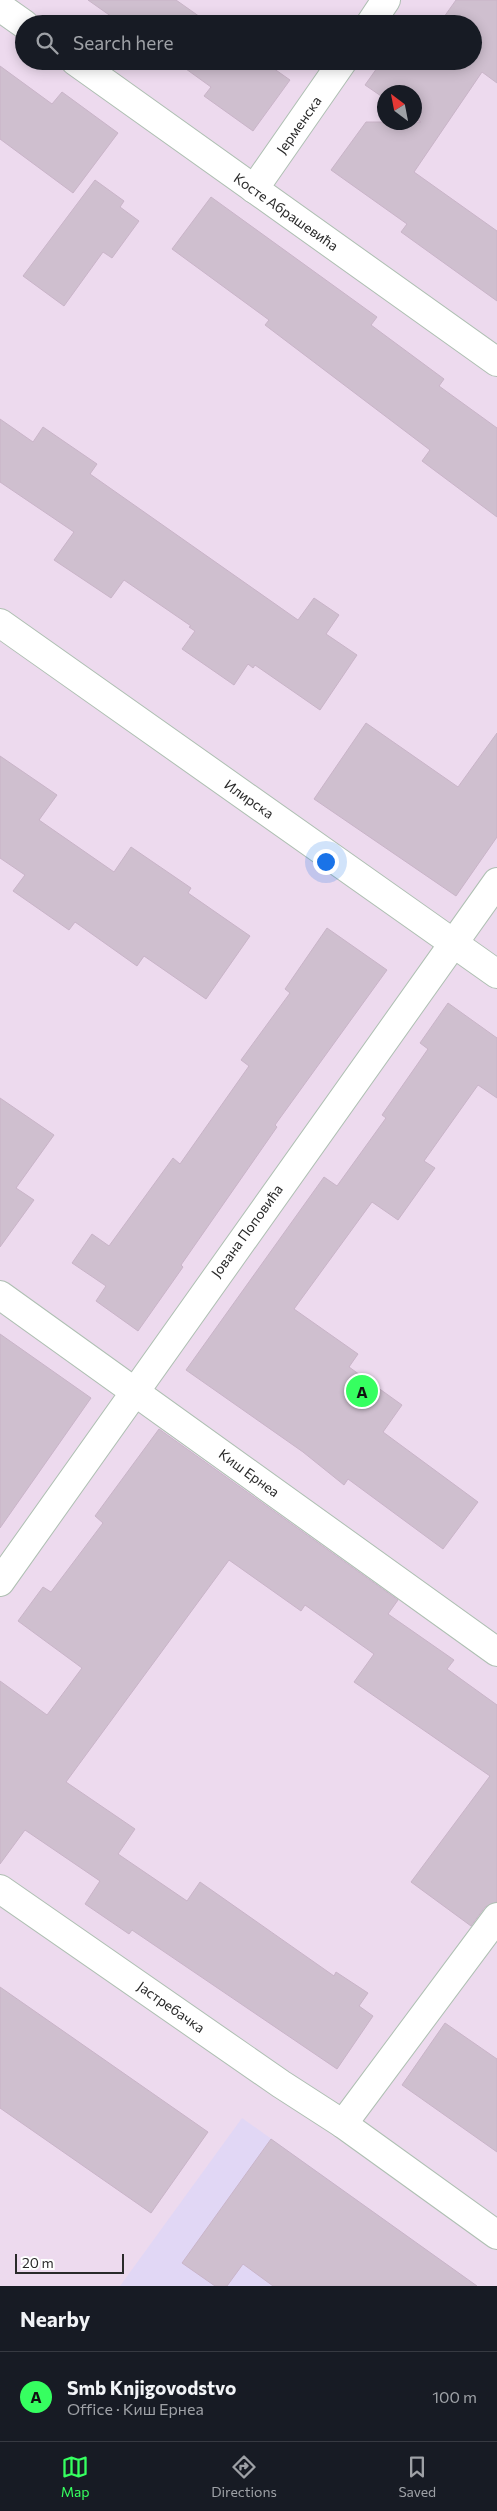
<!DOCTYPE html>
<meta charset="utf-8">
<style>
body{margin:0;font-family:Commissioner,sans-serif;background:#242831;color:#f1f3f6}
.compass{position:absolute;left:377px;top:85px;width:45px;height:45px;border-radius:50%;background:#171b24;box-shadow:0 2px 12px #0003;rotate:328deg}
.scale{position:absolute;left:15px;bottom:12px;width:109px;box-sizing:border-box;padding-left:5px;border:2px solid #2a2a2a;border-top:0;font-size:14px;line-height:18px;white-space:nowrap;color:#2a2a2a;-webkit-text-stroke:4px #fff;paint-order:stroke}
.you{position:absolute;left:325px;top:861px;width:18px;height:18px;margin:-12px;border:4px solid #fff;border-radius:50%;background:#1a73e8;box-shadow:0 0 0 8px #1a73e833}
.badge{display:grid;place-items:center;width:32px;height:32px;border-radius:50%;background:#36ff60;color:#111;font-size:16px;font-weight:700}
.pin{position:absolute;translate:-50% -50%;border:2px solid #fff;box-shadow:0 1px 5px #0006}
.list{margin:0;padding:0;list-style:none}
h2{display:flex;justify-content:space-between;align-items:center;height:65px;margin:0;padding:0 20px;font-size:21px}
h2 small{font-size:16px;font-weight:400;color:#9ea1a6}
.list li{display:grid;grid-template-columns:32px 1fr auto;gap:15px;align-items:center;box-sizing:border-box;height:90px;padding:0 20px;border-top:1px solid #363941}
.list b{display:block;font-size:19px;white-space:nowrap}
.list p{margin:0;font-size:16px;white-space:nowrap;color:#9ea1a6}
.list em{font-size:16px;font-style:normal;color:#9ea1a6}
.icon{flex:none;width:28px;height:28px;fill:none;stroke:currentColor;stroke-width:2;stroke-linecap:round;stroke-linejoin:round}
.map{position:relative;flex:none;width:497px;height:2286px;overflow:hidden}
.search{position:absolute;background:#171b24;box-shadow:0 2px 12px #0003;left:15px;right:15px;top:15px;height:55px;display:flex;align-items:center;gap:12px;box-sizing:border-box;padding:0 18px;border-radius:28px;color:#9ea1a6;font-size:19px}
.sheet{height:155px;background:#171b24}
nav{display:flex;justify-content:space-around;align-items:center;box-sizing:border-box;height:70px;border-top:1px solid #363941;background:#171b24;font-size:14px;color:#9ea1a6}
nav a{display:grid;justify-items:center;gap:2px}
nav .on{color:#36ff60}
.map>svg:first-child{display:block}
.medical{fill:#e1d7f5}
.building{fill:#cfbfcf;stroke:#c9b4c8}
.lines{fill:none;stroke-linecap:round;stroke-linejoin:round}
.minor-casing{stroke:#aebfb2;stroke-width:30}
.minor{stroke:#fff;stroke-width:28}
.labels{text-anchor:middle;stroke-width:4.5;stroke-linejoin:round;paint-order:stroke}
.street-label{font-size:14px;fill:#2a2a2a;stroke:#fff}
</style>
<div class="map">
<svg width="497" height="2286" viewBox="0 0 497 2286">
<rect width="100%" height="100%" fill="#eddaee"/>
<polygon class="medical" points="242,2118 477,2286 120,2286"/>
<g class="building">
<polygon points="88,0 176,0 210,24 122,24"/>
<polygon points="456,0 497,0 497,83 482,72 414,172 497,231 497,301 401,232 407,224 331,170 366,122 421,122 414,118 414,92 384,92 384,98 365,85 382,61 473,61 473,24 439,24"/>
<polygon points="175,61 263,61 290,80 253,131 204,96 211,87"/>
<polygon points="0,66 52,104 62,92 118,133 73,193 0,139"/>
<polygon points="95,180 124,201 120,207 139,221 112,258 103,252 64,306 23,276"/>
<polygon points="211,197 377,317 371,325 444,379 439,386 497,428 497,517 422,461 430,450 265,325 269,320 172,249"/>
<polygon points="0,419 33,442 43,427 97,464 90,474 298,620 314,598 339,615 326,634 357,655 320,710 255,665 253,668 248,664 234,685 182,649 195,631 189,627 191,626 124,580 111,598 54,560 74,532 0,482"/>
<polygon points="366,723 458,787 497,733 497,837 456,896 314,799"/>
<polygon points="0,756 57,795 39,820 114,872 131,847 191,888 188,893 250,936 206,999 144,956 137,966 75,922 69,930 13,891 25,875 0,858"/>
<polygon points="327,928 387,970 275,1125 277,1127 181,1265 183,1267 138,1331 96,1301 106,1286 72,1263 92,1234 109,1246 173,1158 180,1164 249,1066 241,1060 290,993 285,989"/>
<polygon points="448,1003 497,1038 497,1098 478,1085 424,1161 435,1168 398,1220 372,1202 294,1309 358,1354 349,1367 402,1405 383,1432 478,1502 443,1549 348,1479 344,1485 303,1452 186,1370 324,1177 337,1186 386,1118 382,1115 428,1049 420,1043"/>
<polygon points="0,1098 54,1135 16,1188 34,1200 0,1247"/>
<polygon points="0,1334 91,1398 0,1528"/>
<polygon points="159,1429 398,1600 388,1614 454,1660 447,1669 497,1705 497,1902 485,1907 471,1926 411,1882 490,1776 354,1682 374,1654 305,1605 301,1611 229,1560 66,1782 135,1829 118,1854 187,1901 200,1882 334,1976 336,1972 368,1993 359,2006 373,2016 337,2069 132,1930 129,1934 85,1904 100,1881 25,1830 0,1864 0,1681 47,1715 82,1668 18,1621 43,1587 51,1592 103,1523 95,1516"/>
<polygon points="0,1987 208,2132 151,2213 0,2108"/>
<polygon points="445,2023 497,2059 497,2152 402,2085"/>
<polygon points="271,2139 477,2286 273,2286 243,2264 227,2286 215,2286 182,2263"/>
</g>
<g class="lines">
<defs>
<g id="minor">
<polyline points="0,7 24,24"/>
<polyline points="370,24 386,0"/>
<polyline points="75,61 497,362"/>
<polyline points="254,189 343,61"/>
<polyline points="0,623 497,974"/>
<polyline points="0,1295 497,1652"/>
<polyline points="0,1582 497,882"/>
<polyline points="0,1889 281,2084 343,2124 497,2235"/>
<polyline points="343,2124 497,1917"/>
</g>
</defs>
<use href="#minor" class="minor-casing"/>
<use href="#minor" class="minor"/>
</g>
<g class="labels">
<g class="street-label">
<text transform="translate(299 125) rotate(-55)" y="5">Јерменска</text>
<text transform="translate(286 212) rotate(35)" y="5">Косте Абрашевића</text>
<text transform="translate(249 799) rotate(35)" y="5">Илирска</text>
<text transform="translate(247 1231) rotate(-54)" y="5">Јована Поповића</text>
<text transform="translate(249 1473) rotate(36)" y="5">Киш Ернеа</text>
<text transform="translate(171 2007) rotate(35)" y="5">Јастребачка</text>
</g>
</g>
</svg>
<svg class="compass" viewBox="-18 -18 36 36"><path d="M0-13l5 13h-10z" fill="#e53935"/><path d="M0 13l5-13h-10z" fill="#9ea1a6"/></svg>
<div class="scale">20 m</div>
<div class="you"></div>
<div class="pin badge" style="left:362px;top:1391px">A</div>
<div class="search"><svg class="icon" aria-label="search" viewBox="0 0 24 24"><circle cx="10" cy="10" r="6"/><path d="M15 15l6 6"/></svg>Search here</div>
</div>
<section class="sheet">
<h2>Nearby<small></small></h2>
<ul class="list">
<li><span class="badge">A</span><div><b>Smb Knjigovodstvo</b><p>Office · Киш Ернеа</p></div><em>100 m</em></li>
</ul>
</section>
<nav>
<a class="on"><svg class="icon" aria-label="map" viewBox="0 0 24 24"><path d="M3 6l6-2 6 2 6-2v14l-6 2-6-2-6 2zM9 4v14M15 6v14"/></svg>Map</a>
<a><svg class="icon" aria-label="directions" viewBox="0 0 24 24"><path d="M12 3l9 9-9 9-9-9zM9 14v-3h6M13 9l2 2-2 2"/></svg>Directions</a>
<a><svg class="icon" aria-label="saved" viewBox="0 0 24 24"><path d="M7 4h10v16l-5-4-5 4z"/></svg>Saved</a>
</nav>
